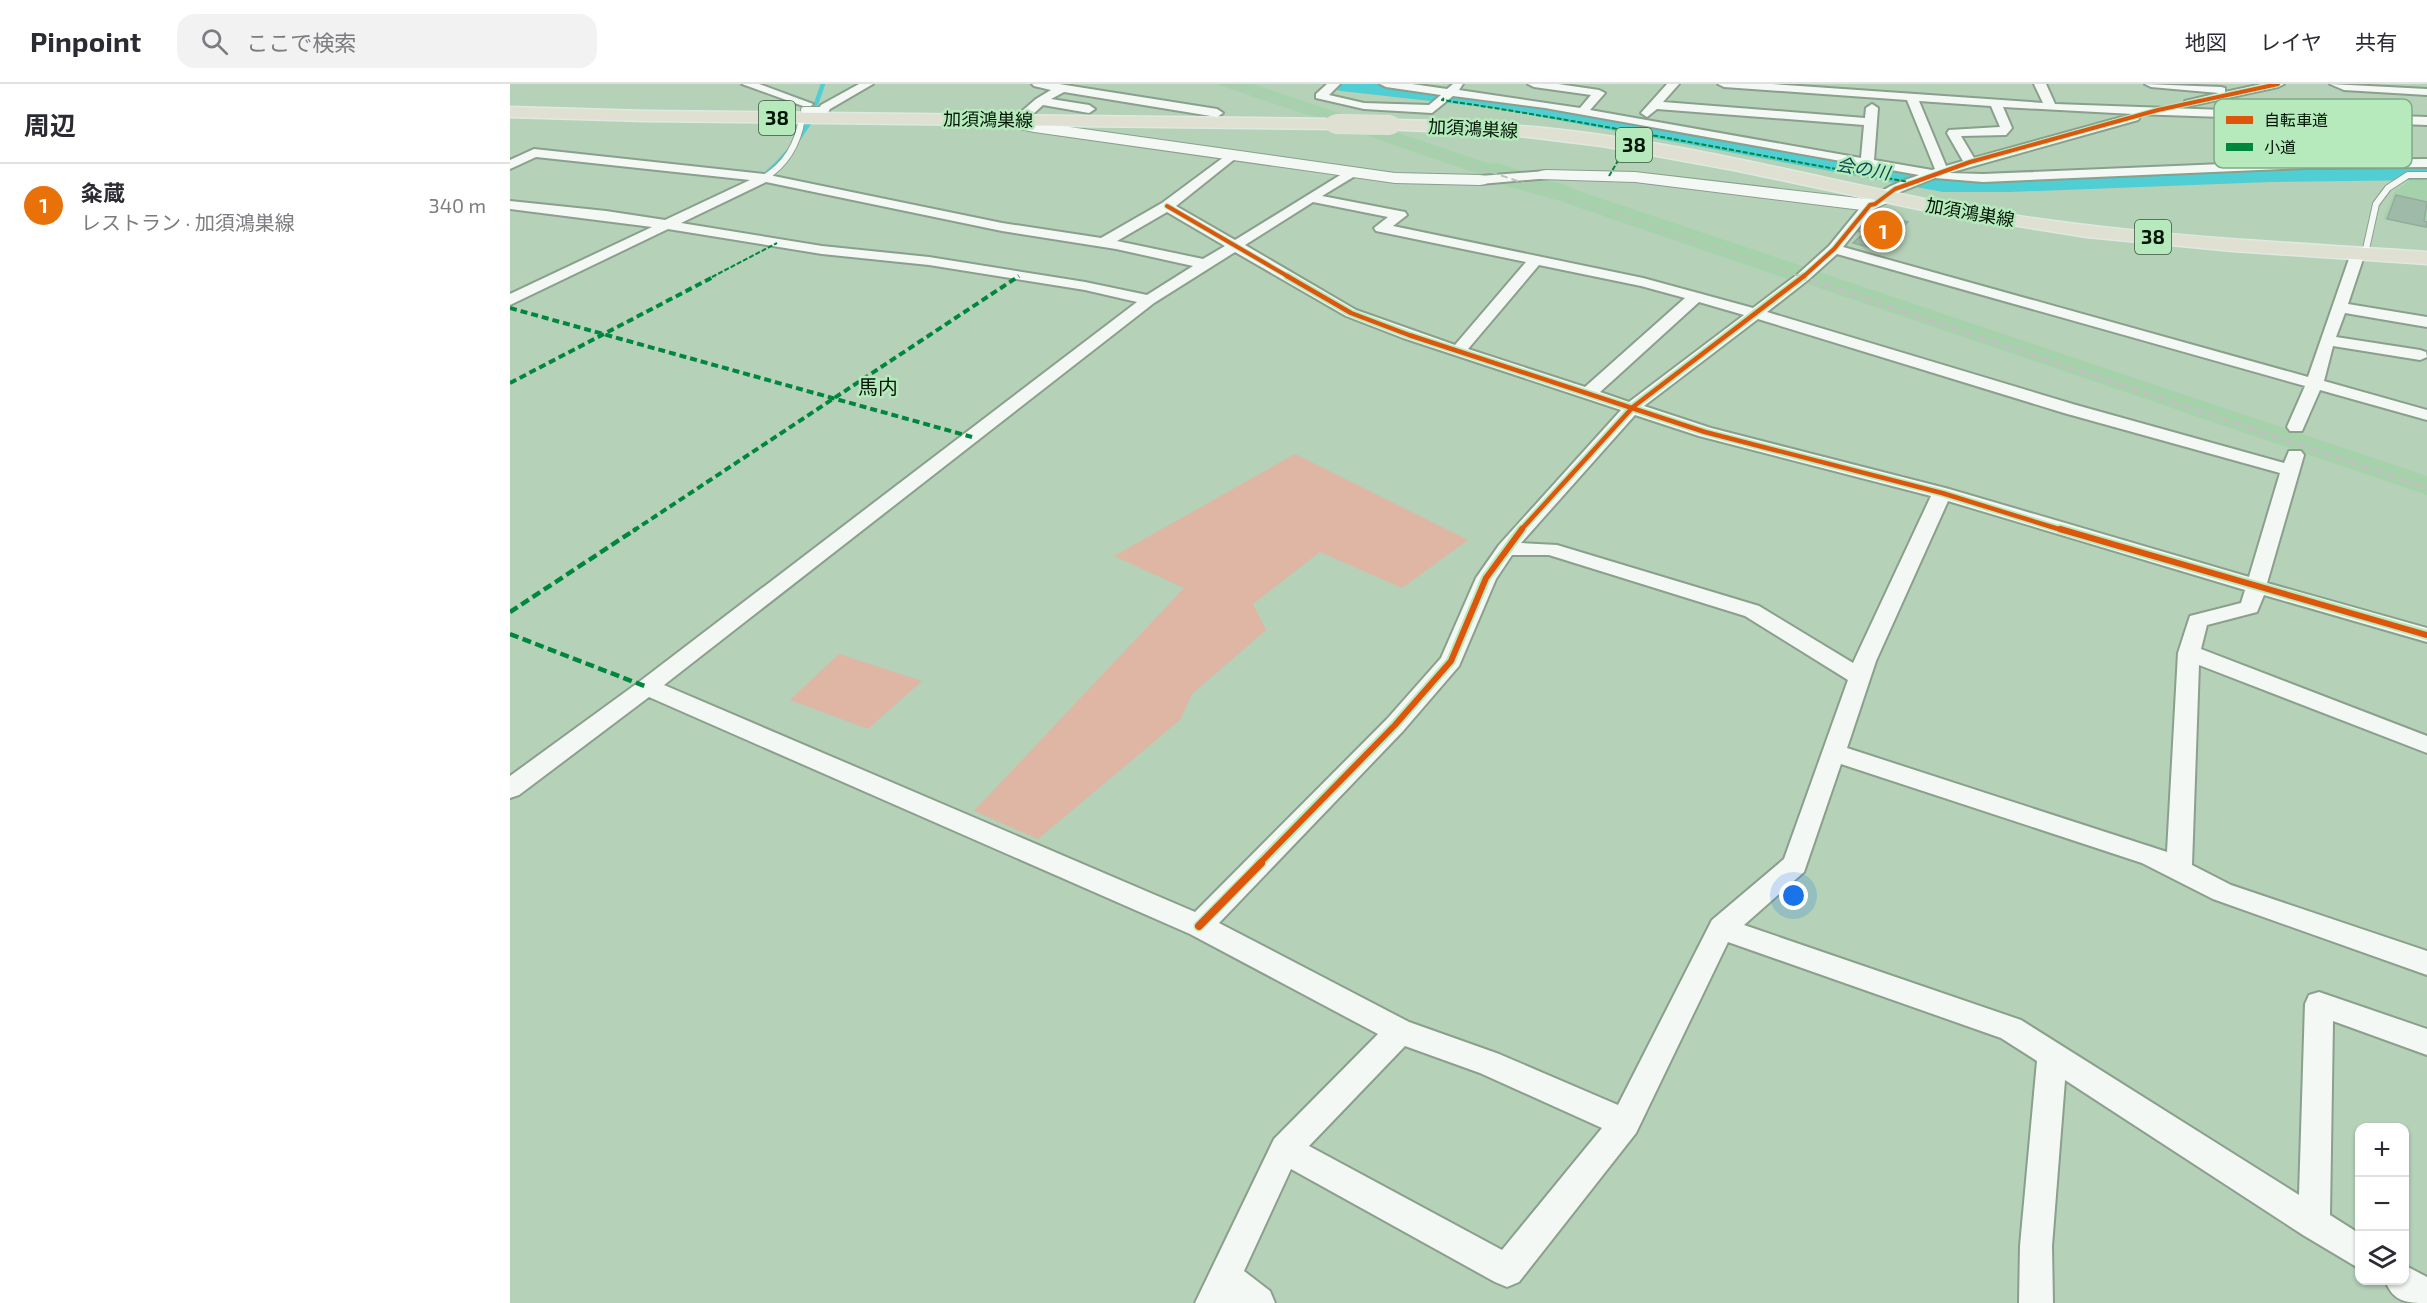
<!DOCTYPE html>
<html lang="ja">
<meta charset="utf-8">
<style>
body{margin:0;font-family:"Exo 2","Noto Sans JP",sans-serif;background:#f2f2f3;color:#2b2b33}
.controls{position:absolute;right:18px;bottom:18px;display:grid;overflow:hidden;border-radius:12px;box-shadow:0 2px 4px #0004}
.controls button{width:54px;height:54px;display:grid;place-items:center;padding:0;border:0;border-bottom:2px solid #e1e1e2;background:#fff;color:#2b2b33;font:30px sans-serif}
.you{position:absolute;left:1284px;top:812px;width:21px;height:21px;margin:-15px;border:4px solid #fff;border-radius:50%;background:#1a73e8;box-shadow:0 0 0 9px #1a73e833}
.badge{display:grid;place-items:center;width:39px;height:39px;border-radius:50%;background:#415744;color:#fff;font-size:20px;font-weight:700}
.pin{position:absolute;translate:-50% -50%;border:3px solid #fff;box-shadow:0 2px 6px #0006}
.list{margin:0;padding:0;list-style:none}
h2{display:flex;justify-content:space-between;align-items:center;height:78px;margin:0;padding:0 24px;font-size:26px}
h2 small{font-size:20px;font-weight:400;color:#7c7c81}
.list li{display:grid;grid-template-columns:39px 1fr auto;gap:18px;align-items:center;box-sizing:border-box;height:84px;padding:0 24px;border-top:2px solid #e1e1e2}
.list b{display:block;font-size:22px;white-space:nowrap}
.list p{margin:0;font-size:20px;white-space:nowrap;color:#7c7c81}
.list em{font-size:20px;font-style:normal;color:#7c7c81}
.icon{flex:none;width:33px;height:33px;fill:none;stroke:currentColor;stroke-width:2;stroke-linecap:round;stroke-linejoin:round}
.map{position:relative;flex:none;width:1917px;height:1219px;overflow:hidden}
header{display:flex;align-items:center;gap:36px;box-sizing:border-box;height:84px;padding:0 30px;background:#fff;border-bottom:2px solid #e1e1e2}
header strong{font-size:28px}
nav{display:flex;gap:33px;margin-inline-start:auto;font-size:21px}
.search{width:420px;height:54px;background:#f2f2f3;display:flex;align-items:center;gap:15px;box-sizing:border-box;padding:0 21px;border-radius:18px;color:#7c7c81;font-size:22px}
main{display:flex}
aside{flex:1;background:#fff}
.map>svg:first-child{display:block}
.built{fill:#a6d2ab}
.green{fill:#deb6a3}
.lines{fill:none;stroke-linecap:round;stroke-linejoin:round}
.stream{stroke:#4fced4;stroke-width:4.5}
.river{fill:#4fced4;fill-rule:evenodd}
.building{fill:#a0baa9;stroke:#93ad9d;stroke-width:1.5}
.lane-casing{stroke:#8a9f8c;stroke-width:8}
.street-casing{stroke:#8a9f8c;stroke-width:4}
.secondary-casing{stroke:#8a9f8c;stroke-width:2}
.primary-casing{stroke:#deeadf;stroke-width:3}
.lane{stroke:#f4f8f4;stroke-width:6}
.street{fill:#f4f8f4;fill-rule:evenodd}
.secondary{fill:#f4f8f4;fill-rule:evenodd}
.primary{fill:#dfdfd2;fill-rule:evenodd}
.rail-far1{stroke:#bbc3bb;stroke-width:2;stroke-dasharray:7 4;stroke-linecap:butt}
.rail{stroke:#bbc3bb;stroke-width:4;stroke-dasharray:9 4.5;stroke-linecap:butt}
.primary-bridge-casing{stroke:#deeadf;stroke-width:20;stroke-linecap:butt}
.primary-bridge{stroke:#dfdfd2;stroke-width:19}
.quiet-far2{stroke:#00873e;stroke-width:2;stroke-dasharray:5 2;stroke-linecap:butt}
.quiet-far1{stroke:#00873e;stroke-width:4;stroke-dasharray:7 4;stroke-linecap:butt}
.quiet{stroke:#00873e;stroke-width:4.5;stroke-dasharray:9 4.5;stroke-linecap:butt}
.cycleway-far3-casing{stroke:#b6eabd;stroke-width:6}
.cycleway-far2-casing{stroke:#b6eabd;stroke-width:8}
.cycleway-far1-casing{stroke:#b6eabd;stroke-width:10}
.cycleway-casing{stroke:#b6eabd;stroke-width:11}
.cycleway-far3{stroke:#dd560c;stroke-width:4}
.cycleway-far2{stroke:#dd560c;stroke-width:4.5}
.cycleway-far1{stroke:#dd560c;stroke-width:6}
.cycleway{stroke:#dd560c;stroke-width:8}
.labels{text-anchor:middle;stroke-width:5;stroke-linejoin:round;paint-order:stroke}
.far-street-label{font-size:18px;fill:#031506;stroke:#b6eabd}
.far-water-label{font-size:18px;font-style:italic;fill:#044a53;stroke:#b6eabd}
.shield{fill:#b6eabd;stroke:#39553d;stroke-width:1.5}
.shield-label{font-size:20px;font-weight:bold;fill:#031506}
.far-quarter-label{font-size:20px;fill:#031506;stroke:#b6eabd}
.key{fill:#b6eabd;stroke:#80aa86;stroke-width:1.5}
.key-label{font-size:16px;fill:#031506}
</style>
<header>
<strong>Pinpoint</strong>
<div class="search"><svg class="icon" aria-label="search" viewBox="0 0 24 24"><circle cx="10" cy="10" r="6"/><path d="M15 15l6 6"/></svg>ここで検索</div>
<nav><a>地図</a><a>レイヤ</a><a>共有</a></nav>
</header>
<main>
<aside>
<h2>周辺<small></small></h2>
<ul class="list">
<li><span class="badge" style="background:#e8710a">1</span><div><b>粂蔵</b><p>レストラン · 加須鴻巣線</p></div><em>340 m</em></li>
</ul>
</aside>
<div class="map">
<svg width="1917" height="1219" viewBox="0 0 1917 1219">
<rect width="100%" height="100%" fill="#b5d1b8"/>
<g class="built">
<polygon points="706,0 743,0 980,80 988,79 1018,89 978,93 875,58 815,35 795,30"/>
<polygon points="1905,93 1917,93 1917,144 1873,135 1885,107"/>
<polygon points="1028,95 1053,100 1065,106 1298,184 1283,197 1050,117 986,99"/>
<polygon points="1309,188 1917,392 1917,411 1295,199"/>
</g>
<g class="green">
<polygon points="785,370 958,456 892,504 810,468 743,520 756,546 682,610 670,636 528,755 464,727 674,504 604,472"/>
<polygon points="329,570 412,597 358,645 280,616"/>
</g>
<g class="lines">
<g class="stream">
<polyline points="306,20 313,0"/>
<path d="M214,118C250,100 278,73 299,39"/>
</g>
<polygon class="river" points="819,0 896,0 983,10 1433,92 1500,92 1760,82 1917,80 1917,96 1760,98 1500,108 1433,108 983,24 831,7 823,5"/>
</g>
<g class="building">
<polygon points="1886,111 1917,118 1914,137 1917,138 1916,143 1877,135"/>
<polygon points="1367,130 1398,138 1368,166 1343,159 1354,149 1347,147"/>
</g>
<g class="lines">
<defs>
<g id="lane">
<polyline points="294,26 313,26"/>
<path d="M254,94C277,80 288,60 292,34"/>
<polyline points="1848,169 1856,165 1866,120 1878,104 1898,91 1917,91"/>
</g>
<g id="street">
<polygon points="232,0 249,0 303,20 301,22 293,22"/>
<polygon points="349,0 363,0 320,25 313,37 305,37 303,34 311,21"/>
<polygon points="522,0 549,0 707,25 713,29 707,33 554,8 541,15 579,21 585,25 579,29 533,21 512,40 504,40 504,34 526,15 541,6 524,2"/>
<path d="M817,0H830L819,11L854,19L919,21L931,11L876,3L870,0H902L937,5L943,0H953L949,6L1070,24L1081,11L1024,3L1018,0H1048L1089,6L1095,9L1080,26L1351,74L1354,41L1147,25L1137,33L1131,29L1157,0H1169L1153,18L1355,34L1356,24L1362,20L1368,24L1364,76L1422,86L1425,85L1397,16L1214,3L1208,0H1262L1533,19L1524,0H1536L1545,20L1917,33V41L1756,35L1798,76L1917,75V83L1795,84L1473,98L1425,94L1390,108L1372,118L1367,117L1365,114C1376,101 1394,97 1409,91L1035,24L943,12L922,29L854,25L806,14V10ZM1409,17L1481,22L1490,43L1439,46L1437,49L1453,77L1436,82ZM1493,23L1623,30L1464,74L1451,52L1496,51L1502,44ZM1625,30L1742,34L1785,77L1473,90L1439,89L1628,36L1630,33Z"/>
<polygon points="1635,0 1711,3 1715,4 1715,8 1752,0 1774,0 1768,3 1679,22 1675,21 1675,17 1709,9 1641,3"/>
<polygon points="1820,0 1917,5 1917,11 1834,6"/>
<path d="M24,65L254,90L492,139L591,154L652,119L722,67L728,71L726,74L666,122L725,156L840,85L846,89L845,92L812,112L895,128L897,131L883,142L1133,194L1243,224L1288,190L1319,162L1355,118L1360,117L1367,121L1333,163L1798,293L1841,169L1843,166H1853L1855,169L1838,220L1917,233V243L1835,229L1826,253L1910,266L1916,268L1917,273L1910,276L1823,262L1814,297L1917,326V336L1810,306L1792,347H1780L1777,343L1795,302L1327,170L1298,196L1257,228L1566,321L1774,379L1779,367H1791L1794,371L1757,499L1917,544V558L1754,511L1747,528L1697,541L1691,565L1917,652V669L1689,581L1682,781L1721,801L1917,867V891L1703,815L1632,779L1331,680L1294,788L1234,841L1511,936L1789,1111L1795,920L1799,911L1809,908L1917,945V971L1823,937L1820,1131L1850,1150V1185L1793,1151L1555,996L1542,1162L1543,1219H1509L1510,1162L1527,977L1491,954L1218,858L1126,1049L1009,1198L997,1203L985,1198L781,1085L734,1187L760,1207L765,1219H685L764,1055L868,950L680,850L139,613L9,711L0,714V692L129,598L627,218L575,206L419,181L312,170L158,145L0,221V210L142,143L0,125V117L96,127L155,136L240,96L26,73L0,85V76ZM256,98L492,147L606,165L683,182L637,211L575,198L419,173L312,162L171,139ZM803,118L878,133L864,144L866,147L1016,178L945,261L846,226L735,161ZM657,128L715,162L693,175L607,157ZM725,168L836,232L893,254L1111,326L989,461L966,494L931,574L877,635L685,828L154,601L644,219ZM1029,181L1131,202L1175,214L1075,303L958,265ZM1189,218L1234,231L1119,318L1090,308ZM1248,235L1554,329L1770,389L1739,493L1439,405L1201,344L1134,322ZM1125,331L1189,352L1421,412L1343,579L1249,522L1047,461L1011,459ZM1438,417L1735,506L1731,519L1680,532L1668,569L1657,768L1337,664L1366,577ZM1002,471H1039L1235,532L1338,596L1274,775L1202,836L1108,1021L989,970L899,938L709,839L893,647L949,582L986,495ZM895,962L970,989L1092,1044L992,1166L799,1062Z"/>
<polygon points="1036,87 1042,91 1041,94 970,100 963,96 970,92"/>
<path d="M1894,1181L1917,1193V1219C1896,1219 1883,1218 1875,1196H1894Z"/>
</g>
<g id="secondary">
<polygon points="508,32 524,38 885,89 970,91 976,92 979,96 976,100 970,101 885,99 524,48 505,44 500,37"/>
<polygon points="1036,86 1125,88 1357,115 1372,108 1379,110 1381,114 1379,118 1360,127 1125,98 1030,95 1027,91 1030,87"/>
</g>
<g id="primary">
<polygon points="0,23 136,27 825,35 831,36 834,40 831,44 825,45 136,37 0,33"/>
<path d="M881,36C951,37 1021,41 1091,51C1221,69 1348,104 1477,127C1623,152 1770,158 1917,168V180L1723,167L1577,153L1427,129L1224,86L1092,62L1002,51L875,45L872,41L875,37Z"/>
</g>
</defs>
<use href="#lane" class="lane-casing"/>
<use href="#street" class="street-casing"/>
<use href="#secondary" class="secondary-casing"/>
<use href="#primary" class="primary-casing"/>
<use href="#lane" class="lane"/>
<use href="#street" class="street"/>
<use href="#secondary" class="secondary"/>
<use href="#primary" class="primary"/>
<polyline class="rail-far1" points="720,0 1292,193"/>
<polyline class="rail" points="1288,192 1917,404"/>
<defs>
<polyline id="primary-bridge" points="825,40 881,41"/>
</defs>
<use href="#primary-bridge" class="primary-bridge-casing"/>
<use href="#primary-bridge" class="primary-bridge"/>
<g class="quiet-far2">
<path d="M934,14L932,16C1088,39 1243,71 1399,98"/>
<polyline points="1099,92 1116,63 1128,49"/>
<polyline points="202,193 267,159"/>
</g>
<g class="quiet-far1">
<polyline points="0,224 462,353"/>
<polyline points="0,299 205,192"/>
<polyline points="123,447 509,192"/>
</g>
<g class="quiet">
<polyline points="0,528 126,445"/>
<polyline points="0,550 137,603"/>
</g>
<defs>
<g id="cycleway-far3">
<polyline points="657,122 779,193"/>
<polyline points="1293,193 1324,165 1360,121 1365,120 1385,105 1460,78 1648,26 1768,0"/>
</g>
<g id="cycleway-far2">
<polyline points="777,192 841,229 899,251 1195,348 1432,409 1555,447"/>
<polyline points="1010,447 1123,323 1294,192"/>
</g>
<g id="cycleway-far1">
<polyline points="1550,445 1917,551"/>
<polyline points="749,780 885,641 941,577 976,494 1012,445"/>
</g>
<polyline id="cycleway" points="689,842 751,779"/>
</defs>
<use href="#cycleway-far3" class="cycleway-far3-casing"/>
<use href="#cycleway-far2" class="cycleway-far2-casing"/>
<use href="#cycleway-far1" class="cycleway-far1-casing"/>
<use href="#cycleway" class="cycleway-casing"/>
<use href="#cycleway-far3" class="cycleway-far3"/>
<use href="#cycleway-far2" class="cycleway-far2"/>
<use href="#cycleway-far1" class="cycleway-far1"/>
<use href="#cycleway" class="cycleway"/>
</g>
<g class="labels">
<g class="far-street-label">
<text transform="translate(478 36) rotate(1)" y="6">加須鴻巣線</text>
<text transform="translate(963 45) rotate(3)" y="6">加須鴻巣線</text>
<text transform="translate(1460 129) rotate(10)" y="6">加須鴻巣線</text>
</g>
<g class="far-water-label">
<text transform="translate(1353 85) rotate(10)" y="6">会の川</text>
</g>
<g class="shield">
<rect x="249" y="17" width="36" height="34" rx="4.5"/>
<rect x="1106" y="44" width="36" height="34" rx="4.5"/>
<rect x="1625" y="136" width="36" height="34" rx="4.5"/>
</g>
<g class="shield-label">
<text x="267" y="41">38</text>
<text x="1124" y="68">38</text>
<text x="1643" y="160">38</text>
</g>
<g class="far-quarter-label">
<text x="368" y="310">馬内</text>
</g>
</g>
<rect x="1704" y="15" width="198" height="69" rx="9" class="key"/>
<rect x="1716" y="32" width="27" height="8" fill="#dd560c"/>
<rect x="1716" y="59" width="27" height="8" fill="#00873e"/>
<g class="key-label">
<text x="1754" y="42">自転車道</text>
<text x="1754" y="69">小道</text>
</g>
</svg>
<div class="controls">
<button>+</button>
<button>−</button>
<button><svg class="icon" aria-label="layers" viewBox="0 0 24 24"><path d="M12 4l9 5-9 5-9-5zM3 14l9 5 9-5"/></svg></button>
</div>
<div class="you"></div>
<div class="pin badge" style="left:1373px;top:146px;background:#e8710a">1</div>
</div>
</main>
